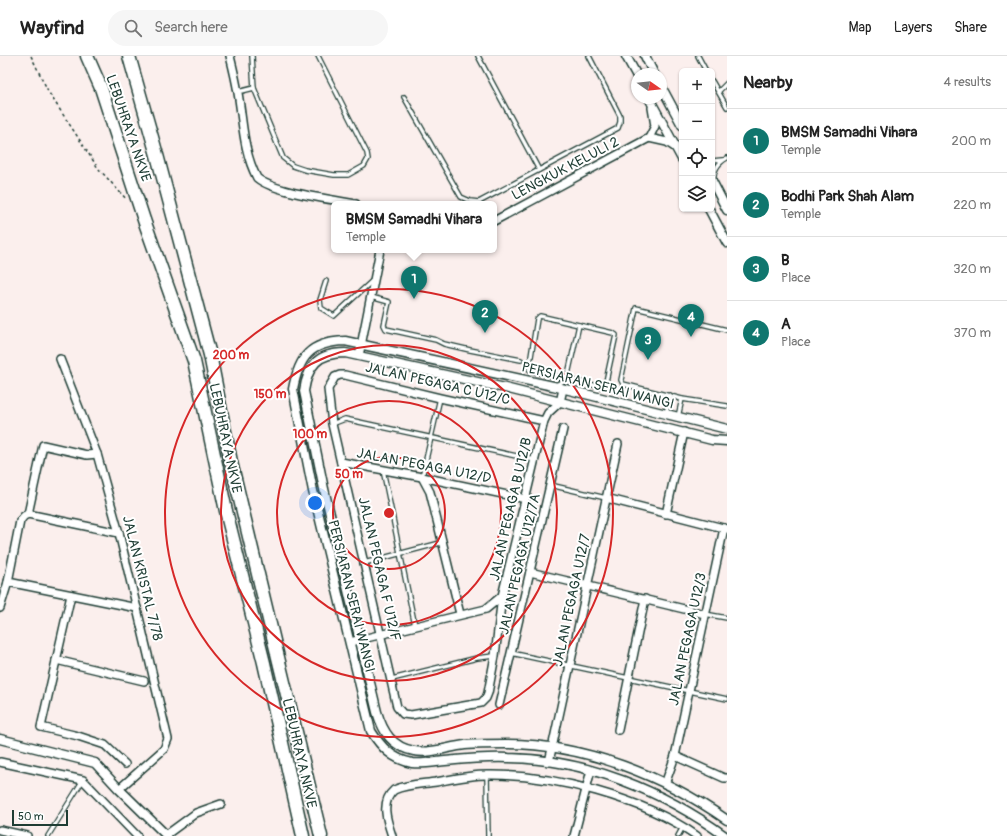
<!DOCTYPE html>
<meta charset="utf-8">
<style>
body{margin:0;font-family:Pangolin,sans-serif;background:#f6f6f6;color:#222}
.controls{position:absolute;right:12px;top:12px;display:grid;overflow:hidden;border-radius:6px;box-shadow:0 1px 3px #0004}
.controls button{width:36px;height:36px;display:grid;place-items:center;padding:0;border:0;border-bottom:1px solid #e0e0e0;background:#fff;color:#222;font:20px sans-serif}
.compass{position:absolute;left:631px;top:12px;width:36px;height:36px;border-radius:50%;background:#fff;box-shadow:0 1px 3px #0004;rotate:104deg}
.scale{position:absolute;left:12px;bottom:10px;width:56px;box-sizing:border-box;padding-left:4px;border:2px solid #1f3d34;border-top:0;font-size:11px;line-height:14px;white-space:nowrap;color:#1f3d34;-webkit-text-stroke:3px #fff;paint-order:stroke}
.you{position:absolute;left:315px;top:447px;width:14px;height:14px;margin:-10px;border:3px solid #fff;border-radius:50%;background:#1a73e8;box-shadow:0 0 0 6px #1a73e833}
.badge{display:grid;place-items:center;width:26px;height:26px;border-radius:50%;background:#0f766e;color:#fff;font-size:13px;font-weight:700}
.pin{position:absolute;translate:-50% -33px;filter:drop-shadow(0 1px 2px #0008)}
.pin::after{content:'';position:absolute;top:21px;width:14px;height:12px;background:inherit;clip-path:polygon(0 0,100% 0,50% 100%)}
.popup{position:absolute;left:331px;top:145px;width:166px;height:52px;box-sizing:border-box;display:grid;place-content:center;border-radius:6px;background:#fff;filter:drop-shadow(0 1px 3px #0005);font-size:13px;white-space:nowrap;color:#767676}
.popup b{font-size:15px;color:#222}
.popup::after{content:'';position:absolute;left:50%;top:100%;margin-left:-8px;border:8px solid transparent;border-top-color:#fff}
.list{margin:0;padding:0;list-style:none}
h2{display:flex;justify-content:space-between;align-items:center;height:52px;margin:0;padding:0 16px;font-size:17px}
h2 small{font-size:13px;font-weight:400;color:#767676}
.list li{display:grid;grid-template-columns:26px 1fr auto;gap:12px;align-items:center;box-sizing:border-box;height:64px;padding:0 16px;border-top:1px solid #e0e0e0}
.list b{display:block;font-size:15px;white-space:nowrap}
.list p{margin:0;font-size:13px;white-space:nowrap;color:#767676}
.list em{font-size:13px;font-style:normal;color:#767676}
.icon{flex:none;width:22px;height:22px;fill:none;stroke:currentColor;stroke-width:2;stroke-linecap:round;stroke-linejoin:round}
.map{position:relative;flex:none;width:727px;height:780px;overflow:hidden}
header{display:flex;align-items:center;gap:24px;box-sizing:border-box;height:56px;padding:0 20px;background:#fff;border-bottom:1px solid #e0e0e0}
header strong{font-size:19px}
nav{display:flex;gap:22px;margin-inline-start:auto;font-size:14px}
.search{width:280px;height:36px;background:#f6f6f6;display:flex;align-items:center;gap:10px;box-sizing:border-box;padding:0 14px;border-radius:22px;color:#767676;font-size:15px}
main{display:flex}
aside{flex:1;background:#fff}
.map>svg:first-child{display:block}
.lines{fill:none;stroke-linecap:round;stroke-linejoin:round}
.service-casing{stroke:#1f3d34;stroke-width:6}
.minor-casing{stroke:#1f3d34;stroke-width:10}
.tertiary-casing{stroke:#1f3d34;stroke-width:11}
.motorway-casing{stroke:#1f3d34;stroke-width:15}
.path{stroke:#1f3d34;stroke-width:1.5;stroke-dasharray:3 3;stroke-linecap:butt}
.service{stroke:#fff;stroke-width:3.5}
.minor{stroke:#fff;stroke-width:7}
.tertiary{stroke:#fff;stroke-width:8}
.motorway{stroke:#fff;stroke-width:12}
.ring{fill:none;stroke:#d62828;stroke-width:2}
.labels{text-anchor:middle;stroke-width:4;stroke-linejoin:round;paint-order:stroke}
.street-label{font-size:14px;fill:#1f3d34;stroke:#fff}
.centre{fill:#d62828;stroke:#fff;stroke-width:2}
.ring-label{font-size:12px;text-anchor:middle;font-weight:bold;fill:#d62828;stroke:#fff;stroke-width:4;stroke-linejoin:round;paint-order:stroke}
</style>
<header>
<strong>Wayfind</strong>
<div class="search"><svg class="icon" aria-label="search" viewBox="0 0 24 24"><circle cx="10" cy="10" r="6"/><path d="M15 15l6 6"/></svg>Search here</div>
<nav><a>Map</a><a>Layers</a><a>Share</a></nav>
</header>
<main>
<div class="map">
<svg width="727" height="780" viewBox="0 0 727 780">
<rect width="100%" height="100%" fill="#fbefed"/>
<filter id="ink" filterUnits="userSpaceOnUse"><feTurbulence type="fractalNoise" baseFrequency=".025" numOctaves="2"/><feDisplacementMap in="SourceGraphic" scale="8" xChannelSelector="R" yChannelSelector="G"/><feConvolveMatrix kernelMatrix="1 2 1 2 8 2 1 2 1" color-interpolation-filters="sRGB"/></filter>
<g filter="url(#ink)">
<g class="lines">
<defs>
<g id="service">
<polyline points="252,0 254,32 283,102 293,110 305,114 334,119 348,119 364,110 368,103 367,97 318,0"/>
<polyline points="698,0 706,15"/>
<polyline points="712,25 727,51"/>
<polyline points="719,35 727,27"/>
<polyline points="238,36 254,32"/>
<polyline points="404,41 461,141 470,145 479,146 539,114 478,0"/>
<polyline points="712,105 722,104"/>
<polyline points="539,114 618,72 620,66 620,60 589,0"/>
<path d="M714,125C713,115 718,107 727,102"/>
<polyline points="326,225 320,244 321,252 334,260 372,225"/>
<polyline points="371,241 389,246 384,269 386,273 436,284 444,288 470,294 521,304"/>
<polyline points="727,274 636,252 621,324 623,328 682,343 727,350"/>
<polyline points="567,323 579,269"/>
<polyline points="556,329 567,323 602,331 605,330 616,279 613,277 540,260 537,263 529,313 531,315 567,323 570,324 574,334"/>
<polyline points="666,358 670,339"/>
<polyline points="678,361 682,343"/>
<polyline points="332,368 345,363 535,404"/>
<polyline points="383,414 415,570"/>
<polyline points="422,421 440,342"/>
<polyline points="550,429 606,442"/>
<polyline points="364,507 444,486"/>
<polyline points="705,558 727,562"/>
<polyline points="511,597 727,643"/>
<polyline points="392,623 477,602 494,600"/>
<polyline points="487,719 488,780"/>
<polyline points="48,780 83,724"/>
<polyline points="678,780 683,771"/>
</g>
<g id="minor">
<path d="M230,0C233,12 236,24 238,37C243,65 243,96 257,122C275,137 332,143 356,148"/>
<polyline points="649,82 667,86 676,92"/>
<polyline points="494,165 649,82 655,70 652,52"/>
<polyline points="359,300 380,194"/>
<polyline points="60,303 97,398 119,477 168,683 164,693 119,733"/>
<polyline points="544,365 440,342 345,319 340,319 335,321 328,333 332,368 397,651 403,658 411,659 481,647 486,642 488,637 495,600 502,540 544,365 548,357 560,346 563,333"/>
<polyline points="341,406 422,421 526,443"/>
<polyline points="422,421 430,436 460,558"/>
<polyline points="606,442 727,473"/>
<polyline points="28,458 43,389 87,399 97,398"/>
<polyline points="666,458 684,376"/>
<polyline points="530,516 705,558"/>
<polyline points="8,526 20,465 24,460 28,458 119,477"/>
<polyline points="71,539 41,671 78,680 105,689 125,708"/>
<polyline points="0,552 8,526 137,552"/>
<polyline points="350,586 486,553 502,540"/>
<polyline points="56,604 144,625"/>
<polyline points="499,649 563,373"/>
<polyline points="618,674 645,543"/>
<polyline points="675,700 724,722 727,722"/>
<polyline points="0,706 83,724 137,780"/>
<polyline points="549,706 618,388"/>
<polyline points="665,728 675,700 724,472"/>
<polyline points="0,774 27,780"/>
<polyline points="166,779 196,757 221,748"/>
<path d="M392,780C387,765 380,746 394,734C407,728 422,728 436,726C452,723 470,719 487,719C552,718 643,742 697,780"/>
<polyline points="574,780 591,714"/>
</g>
<g id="tertiary">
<polyline points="626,0 637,20"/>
<polyline points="645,0 654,18"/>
<polyline points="661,30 682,69"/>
<polyline points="649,42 682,103"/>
<polyline points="712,125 727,154"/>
<polyline points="709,153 727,187"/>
<path d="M727,385L712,384L505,332L345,297C318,297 308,309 304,335L324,433L377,656C383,676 392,691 414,695C430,698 448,691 465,689C479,688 493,688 507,688C585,688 664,720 727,764"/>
<polyline points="0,683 95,707 119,733 167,780"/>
<path d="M725,780C663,735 586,703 509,702C488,701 466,703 445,705C435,706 423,708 412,707C392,703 381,691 371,675L313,435L293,333C299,301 310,286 345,285L553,330L727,373"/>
</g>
<g id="motorway">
<polyline points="87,0 101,32 144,164 194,305 226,455 264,607 303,780"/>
<polyline points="129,0 157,99 210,299 231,406 321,780"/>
</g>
</defs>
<use href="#service" class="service-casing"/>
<use href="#minor" class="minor-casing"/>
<use href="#tertiary" class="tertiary-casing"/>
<use href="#motorway" class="motorway-casing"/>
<polyline class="path" points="31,0 49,37 98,112 127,144"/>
<use href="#service" class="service"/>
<use href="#minor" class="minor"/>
<use href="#tertiary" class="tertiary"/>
<use href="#motorway" class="motorway"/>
</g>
</g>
<g class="ring">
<circle cx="389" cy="457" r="56"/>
<circle cx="389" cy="457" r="112"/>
<circle cx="389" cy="457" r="168"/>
<circle cx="389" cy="457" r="224"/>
</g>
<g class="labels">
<g class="street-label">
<text transform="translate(129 72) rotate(71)" y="5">LEBUHRAYA NKVE</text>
<text transform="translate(565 112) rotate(-28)" y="5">LENGKUK KELULI 2</text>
<text transform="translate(438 327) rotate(13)" y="5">JALAN PEGAGA C U12/C</text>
<text transform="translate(598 329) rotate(14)" y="5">PERSIARAN SERAI WANGI</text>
<text transform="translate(226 382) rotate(78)" y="5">LEBUHRAYA NKVE</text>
<text transform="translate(424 409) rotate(11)" y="5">JALAN PEGAGA U12/D</text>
<text transform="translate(510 453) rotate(-77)" y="5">JALAN PEGAGA B U12/B</text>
<text transform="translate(519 508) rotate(-77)" y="5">JALAN PEGAGA U12/7A</text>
<text transform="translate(380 513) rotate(77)" y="5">JALAN PEGAGA F U12/F</text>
<text transform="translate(143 522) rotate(76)" y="5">JALAN KRISTAL 7/78</text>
<text transform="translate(352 540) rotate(76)" y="5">PERSIARAN SERAI WANGI</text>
<text transform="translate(571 544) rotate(-78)" y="5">JALAN PEGAGA U12/7</text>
<text transform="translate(687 583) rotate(-78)" y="5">JALAN PEGAGA U12/3</text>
<text transform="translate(300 697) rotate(77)" y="5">LEBUHRAYA NKVE</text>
</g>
</g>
<circle cx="389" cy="457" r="6" class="centre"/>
<g class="ring-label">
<text x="231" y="303">200 m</text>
<text x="270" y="342">150 m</text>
<text x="310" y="382">100 m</text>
<text x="349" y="422">50 m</text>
</g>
</svg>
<div class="controls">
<button>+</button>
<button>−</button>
<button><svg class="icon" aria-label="locate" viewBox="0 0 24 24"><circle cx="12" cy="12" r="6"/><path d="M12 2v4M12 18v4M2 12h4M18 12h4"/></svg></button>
<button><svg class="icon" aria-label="layers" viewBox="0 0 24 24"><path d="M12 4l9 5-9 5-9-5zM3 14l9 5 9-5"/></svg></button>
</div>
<svg class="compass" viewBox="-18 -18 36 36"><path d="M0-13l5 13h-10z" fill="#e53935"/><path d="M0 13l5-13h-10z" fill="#767676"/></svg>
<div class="scale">50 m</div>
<div class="you"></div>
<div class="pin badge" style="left:414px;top:243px">1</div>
<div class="popup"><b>BMSM Samadhi Vihara</b>Temple</div>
<div class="pin badge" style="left:485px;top:277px">2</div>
<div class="pin badge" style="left:648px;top:304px">3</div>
<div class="pin badge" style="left:691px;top:281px">4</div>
</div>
<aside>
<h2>Nearby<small>4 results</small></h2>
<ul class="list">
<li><span class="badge">1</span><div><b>BMSM Samadhi Vihara</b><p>Temple</p></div><em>200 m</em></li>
<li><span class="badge">2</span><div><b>Bodhi Park Shah Alam</b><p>Temple</p></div><em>220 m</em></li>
<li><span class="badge">3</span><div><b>B</b><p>Place</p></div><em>320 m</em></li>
<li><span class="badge">4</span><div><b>A</b><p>Place</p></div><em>370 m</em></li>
</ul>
</aside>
</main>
